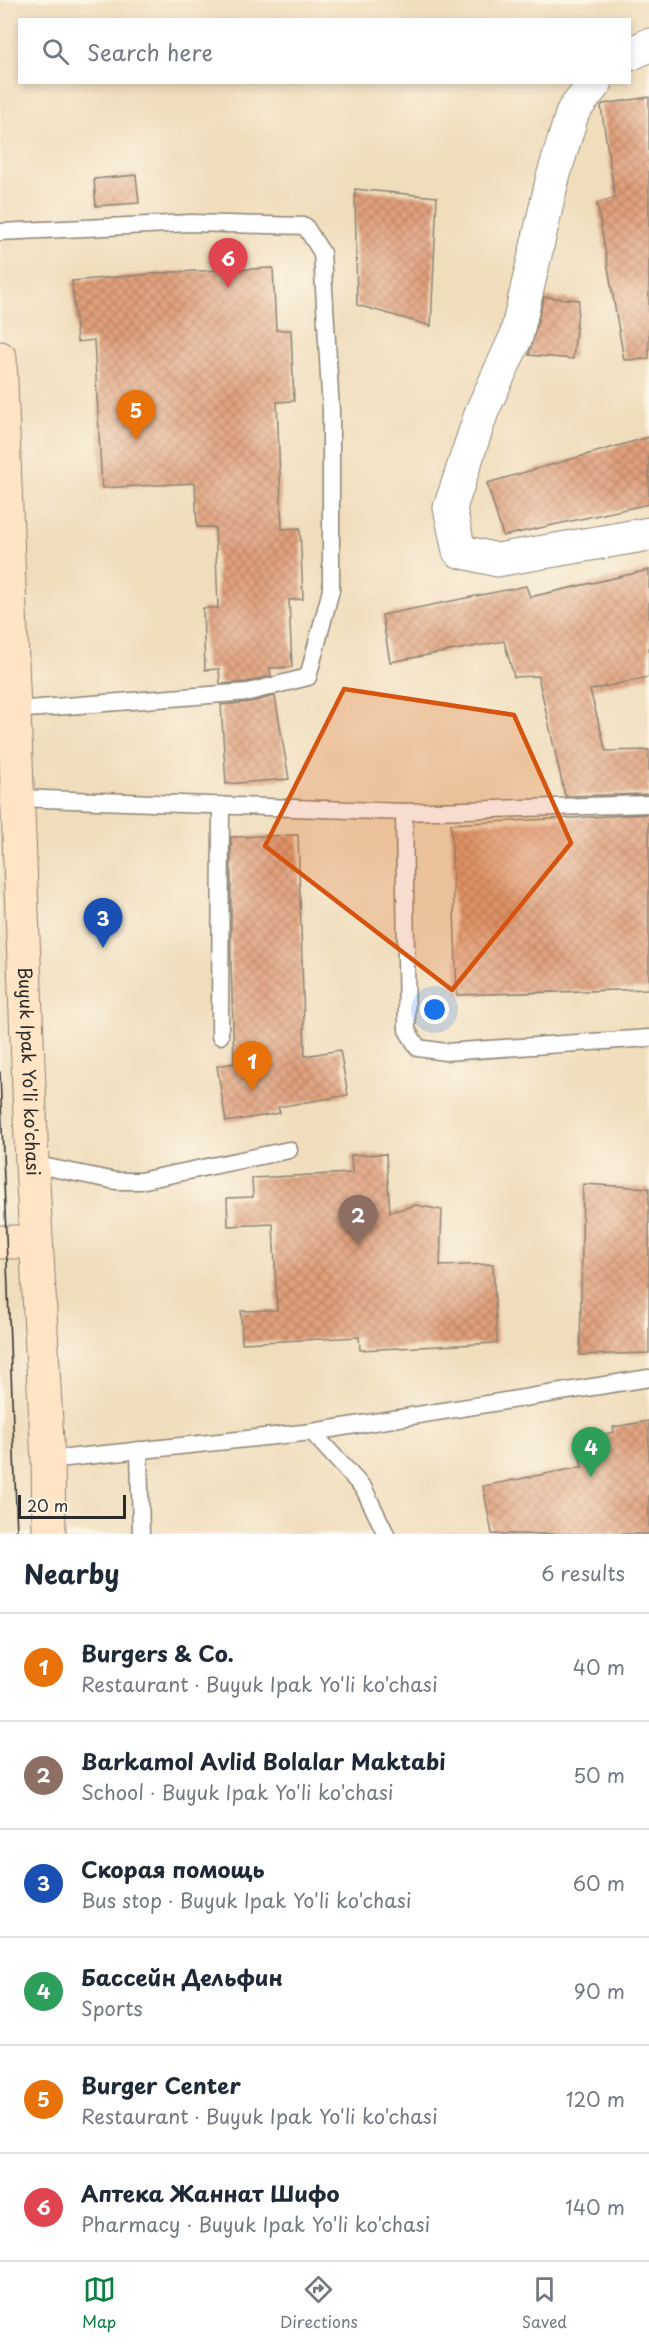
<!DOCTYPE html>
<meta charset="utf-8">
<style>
body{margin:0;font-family:"Playpen Sans",sans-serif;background:#f6f6f7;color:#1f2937}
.scale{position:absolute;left:18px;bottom:15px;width:108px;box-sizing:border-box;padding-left:6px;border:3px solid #2b2b2b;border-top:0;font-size:16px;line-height:21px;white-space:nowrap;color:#2b2b2b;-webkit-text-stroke:4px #fcf5e5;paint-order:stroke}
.you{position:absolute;left:435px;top:1010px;width:21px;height:21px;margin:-15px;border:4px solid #fff;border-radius:50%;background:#1a73e8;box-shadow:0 0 0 9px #1a73e833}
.badge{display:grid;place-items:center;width:39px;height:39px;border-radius:50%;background:#0b8043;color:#fff;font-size:20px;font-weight:700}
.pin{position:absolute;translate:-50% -50px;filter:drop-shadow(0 2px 3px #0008)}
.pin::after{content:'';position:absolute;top:32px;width:21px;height:18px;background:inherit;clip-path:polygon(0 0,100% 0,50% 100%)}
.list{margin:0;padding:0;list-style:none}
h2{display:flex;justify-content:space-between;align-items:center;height:78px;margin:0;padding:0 24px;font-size:26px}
h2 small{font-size:20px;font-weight:400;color:#747a83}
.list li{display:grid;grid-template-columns:39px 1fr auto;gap:18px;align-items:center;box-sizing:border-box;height:108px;padding:0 24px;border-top:2px solid #e0e1e3}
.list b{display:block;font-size:22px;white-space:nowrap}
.list p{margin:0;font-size:20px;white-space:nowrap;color:#747a83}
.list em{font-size:20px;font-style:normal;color:#747a83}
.icon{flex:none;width:33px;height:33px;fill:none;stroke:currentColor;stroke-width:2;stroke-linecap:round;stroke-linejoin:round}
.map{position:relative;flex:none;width:649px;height:1534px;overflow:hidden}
.search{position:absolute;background:#fff;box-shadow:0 3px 9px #0003;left:18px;right:18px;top:18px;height:66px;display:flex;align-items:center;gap:15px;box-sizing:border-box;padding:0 21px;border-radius:0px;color:#747a83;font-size:22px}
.sheet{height:726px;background:#fff}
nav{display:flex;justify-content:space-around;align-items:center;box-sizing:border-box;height:84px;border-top:2px solid #e0e1e3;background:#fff;font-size:16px;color:#747a83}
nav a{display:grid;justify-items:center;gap:3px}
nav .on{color:#0b8043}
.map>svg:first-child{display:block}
.building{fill:url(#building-cross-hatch)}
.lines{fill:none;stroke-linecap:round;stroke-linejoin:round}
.lane-casing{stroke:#8e8474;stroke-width:19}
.street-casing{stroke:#8e8474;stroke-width:35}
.secondary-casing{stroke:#8e8474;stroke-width:35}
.lane{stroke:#fff;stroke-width:16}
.street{stroke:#fff;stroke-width:33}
.secondary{stroke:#ffe4c6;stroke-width:33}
.tram{stroke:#2b2b2b;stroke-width:1.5}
.marked{fill:#d5540f;fill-opacity:0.2;stroke:#d5540f;stroke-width:4.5;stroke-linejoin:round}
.labels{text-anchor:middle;stroke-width:5;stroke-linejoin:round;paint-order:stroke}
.street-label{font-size:18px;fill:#2b2b2b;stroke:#fcf5e5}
</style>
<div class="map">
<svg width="649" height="1534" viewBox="0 0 649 1534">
<defs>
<pattern id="building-cross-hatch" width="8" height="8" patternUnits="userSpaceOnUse" patternTransform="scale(1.5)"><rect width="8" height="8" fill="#e1a07b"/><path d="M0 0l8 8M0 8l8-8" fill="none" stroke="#b78365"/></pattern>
</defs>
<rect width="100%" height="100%" fill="#fcf5e5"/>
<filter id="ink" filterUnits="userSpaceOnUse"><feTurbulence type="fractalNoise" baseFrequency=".0167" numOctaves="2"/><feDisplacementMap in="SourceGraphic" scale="12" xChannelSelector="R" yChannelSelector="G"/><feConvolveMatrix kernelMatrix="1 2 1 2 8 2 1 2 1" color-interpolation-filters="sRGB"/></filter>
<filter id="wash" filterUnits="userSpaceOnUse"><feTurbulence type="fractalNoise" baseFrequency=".008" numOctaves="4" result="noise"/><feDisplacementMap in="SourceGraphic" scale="24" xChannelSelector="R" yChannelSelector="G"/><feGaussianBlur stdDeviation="1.35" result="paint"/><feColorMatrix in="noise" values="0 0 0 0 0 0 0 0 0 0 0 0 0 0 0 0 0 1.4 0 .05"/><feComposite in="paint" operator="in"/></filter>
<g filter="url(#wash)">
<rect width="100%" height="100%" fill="#f0ddbc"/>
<g id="blocks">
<g class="building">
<polygon points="649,97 649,359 624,360 597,203 615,198 601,106 603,104"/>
<polygon points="136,175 139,203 96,206 94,179"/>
<polygon points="355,189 437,197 431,326 357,305"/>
<polygon points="273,268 276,330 291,330 294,401 277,402 282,529 300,528 303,599 289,600 292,667 270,668 271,676 247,682 220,684 219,669 205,670 203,608 218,608 215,527 197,527 195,483 102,488 94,340 77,342 72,281 173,272"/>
<polygon points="544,297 579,300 573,359 529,355"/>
<polygon points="649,437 649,504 503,536 487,483"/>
<polygon points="649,570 649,677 590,690 606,751 649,750 649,794 565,796 538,676 514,677 504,641 390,662 382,615 526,586 530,597"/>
<polygon points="275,696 289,779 226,784 221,705 250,702"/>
<polygon points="649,814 649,989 457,995 451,824"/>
<polygon points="298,835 305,1056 340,1050 348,1095 278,1107 280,1113 226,1122 217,1066 234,1063 231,962 231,837"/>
<polygon points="386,1154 390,1212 416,1205 442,1210 440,1266 493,1264 497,1343 360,1350 359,1337 242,1343 241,1311 277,1310 273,1224 228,1226 227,1198 253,1197 252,1178 352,1173 351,1155"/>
<polygon points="583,1184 649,1188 649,1353 580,1355"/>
<polygon points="649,1421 649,1534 492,1534 483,1486 582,1467 576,1440 614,1432 613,1427"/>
</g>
</g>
</g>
<g filter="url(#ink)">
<use href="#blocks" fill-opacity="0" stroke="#8e8474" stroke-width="1.5"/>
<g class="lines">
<defs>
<g id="lane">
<polyline points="0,232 191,223 305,226 322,253 331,412 331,590 308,677 249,692 14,710"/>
<polyline points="17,798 404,812 649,804"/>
<polyline points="404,812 407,1030 418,1048 446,1052 649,1038"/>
<polyline points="220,1036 221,805"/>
<polyline points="32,1164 116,1181 140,1181 289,1150"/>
<polyline points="312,1432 364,1489 386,1534"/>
<polyline points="139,1450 141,1534"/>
<polyline points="48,1460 312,1432 649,1378"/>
</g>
<g id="street">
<polyline points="630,54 649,45"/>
<polyline points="596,82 573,111 553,177 516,337 482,411 450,508 459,551 497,560 649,534"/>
</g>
<g id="secondary">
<path id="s1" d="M0,358L32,1164L48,1460L49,1534"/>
<polyline points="0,1242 35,1242"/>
</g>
</defs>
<use href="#lane" class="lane-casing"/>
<use href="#street" class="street-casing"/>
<use href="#secondary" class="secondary-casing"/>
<use href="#lane" class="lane"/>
<use href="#street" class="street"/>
<use href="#secondary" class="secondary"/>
<polyline class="tram" points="0,1072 17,1534"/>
</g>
</g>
<path class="marked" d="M344,689L514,715L571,843L452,990L265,846Z"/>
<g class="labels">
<g class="street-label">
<text dy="6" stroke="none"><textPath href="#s1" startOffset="714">Buyuk Ipak Yo'li ko'chasi</textPath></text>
</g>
</g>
</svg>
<div class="scale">20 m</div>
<div class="you"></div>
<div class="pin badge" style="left:252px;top:1091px;background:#e8710a">1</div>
<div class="pin badge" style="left:358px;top:1245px;background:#8d6e63">2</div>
<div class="pin badge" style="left:103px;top:948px;background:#1a4fb4">3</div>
<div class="pin badge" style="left:591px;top:1477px;background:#2e9e5b">4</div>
<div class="pin badge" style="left:136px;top:440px;background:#e8710a">5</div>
<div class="pin badge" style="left:228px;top:288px;background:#e0444e">6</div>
<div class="search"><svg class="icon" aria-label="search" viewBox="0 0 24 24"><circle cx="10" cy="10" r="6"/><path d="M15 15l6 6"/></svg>Search here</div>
</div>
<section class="sheet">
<h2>Nearby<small>6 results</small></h2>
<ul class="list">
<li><span class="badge" style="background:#e8710a">1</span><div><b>Burgers &amp; Co.</b><p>Restaurant · Buyuk Ipak Yo'li ko'chasi</p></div><em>40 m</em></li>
<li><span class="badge" style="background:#8d6e63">2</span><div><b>Barkamol Avlid Bolalar Maktabi</b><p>School · Buyuk Ipak Yo'li ko'chasi</p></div><em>50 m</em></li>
<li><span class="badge" style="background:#1a4fb4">3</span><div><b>Скорая помощь</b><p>Bus stop · Buyuk Ipak Yo'li ko'chasi</p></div><em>60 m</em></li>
<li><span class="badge" style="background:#2e9e5b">4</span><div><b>Бассейн Дельфин</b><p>Sports</p></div><em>90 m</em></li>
<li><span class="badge" style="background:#e8710a">5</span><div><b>Burger Center</b><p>Restaurant · Buyuk Ipak Yo'li ko'chasi</p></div><em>120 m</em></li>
<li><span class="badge" style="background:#e0444e">6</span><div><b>Аптека Жаннат Шифо</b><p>Pharmacy · Buyuk Ipak Yo'li ko'chasi</p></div><em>140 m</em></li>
</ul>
</section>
<nav>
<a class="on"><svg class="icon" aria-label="map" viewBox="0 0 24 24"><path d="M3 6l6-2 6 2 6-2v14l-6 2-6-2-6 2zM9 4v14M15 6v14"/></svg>Map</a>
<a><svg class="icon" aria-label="directions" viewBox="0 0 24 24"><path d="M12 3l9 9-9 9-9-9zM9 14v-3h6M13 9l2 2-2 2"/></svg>Directions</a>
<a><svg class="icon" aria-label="saved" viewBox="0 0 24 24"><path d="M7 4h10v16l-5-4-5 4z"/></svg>Saved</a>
</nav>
